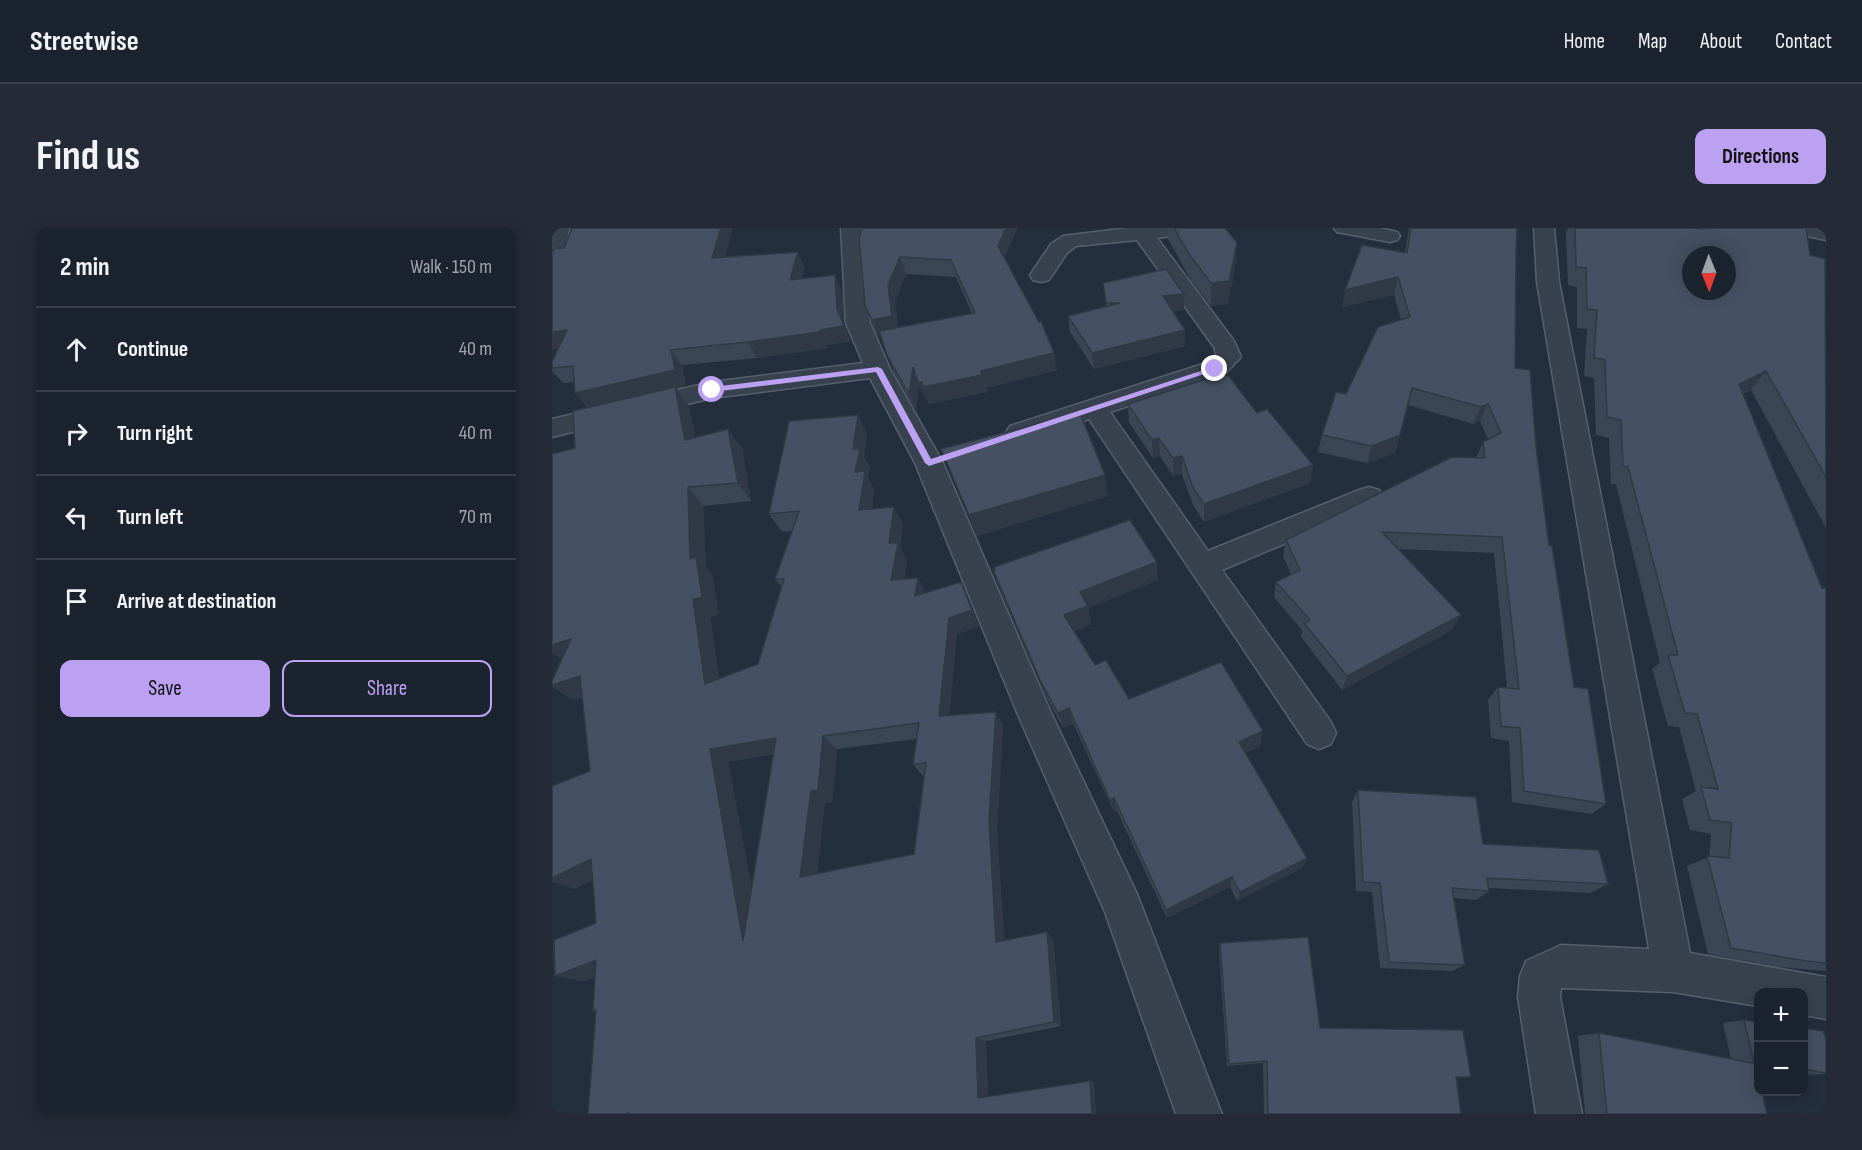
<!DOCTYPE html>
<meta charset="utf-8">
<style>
body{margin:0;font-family:"Sofia Sans Condensed",sans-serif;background:#242b36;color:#f1f3f6}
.controls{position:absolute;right:18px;bottom:18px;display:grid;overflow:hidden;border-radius:12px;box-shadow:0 3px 15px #0003}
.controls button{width:54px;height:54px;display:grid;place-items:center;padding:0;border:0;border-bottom:2px solid #39404a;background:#1b232e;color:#f1f3f6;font:30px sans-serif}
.compass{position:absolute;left:1130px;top:18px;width:54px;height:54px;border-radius:50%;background:#1b232e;box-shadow:0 3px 15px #0003;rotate:179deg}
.stop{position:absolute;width:18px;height:18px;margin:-14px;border:4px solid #bca0f2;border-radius:50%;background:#fff}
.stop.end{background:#bca0f2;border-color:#fff;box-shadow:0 2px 6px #0008}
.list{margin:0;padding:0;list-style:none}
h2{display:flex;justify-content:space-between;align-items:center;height:78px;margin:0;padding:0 24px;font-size:26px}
h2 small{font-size:20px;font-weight:400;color:#a0a4aa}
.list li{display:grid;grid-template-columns:39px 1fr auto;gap:18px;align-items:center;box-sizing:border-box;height:84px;padding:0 24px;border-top:2px solid #39404a}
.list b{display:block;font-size:22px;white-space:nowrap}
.list em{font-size:20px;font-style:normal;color:#a0a4aa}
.actions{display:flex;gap:12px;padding:18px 24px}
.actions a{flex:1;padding:14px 0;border:2px solid #bca0f2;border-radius:12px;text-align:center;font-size:21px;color:#bca0f2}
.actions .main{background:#bca0f2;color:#111}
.icon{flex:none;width:33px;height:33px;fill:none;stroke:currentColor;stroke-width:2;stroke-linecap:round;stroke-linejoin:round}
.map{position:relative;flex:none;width:1274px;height:886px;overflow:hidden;border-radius:12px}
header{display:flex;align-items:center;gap:36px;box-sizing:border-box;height:84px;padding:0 30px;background:#1b232e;border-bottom:2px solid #39404a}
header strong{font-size:28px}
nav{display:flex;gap:33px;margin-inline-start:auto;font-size:21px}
.intro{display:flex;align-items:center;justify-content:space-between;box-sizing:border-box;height:144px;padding:0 36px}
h1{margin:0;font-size:42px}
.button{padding:15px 27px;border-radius:12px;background:#bca0f2;color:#111;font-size:21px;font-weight:700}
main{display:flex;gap:36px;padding:0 36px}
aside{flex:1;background:#1b232e;border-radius:12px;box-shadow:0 3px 15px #0003}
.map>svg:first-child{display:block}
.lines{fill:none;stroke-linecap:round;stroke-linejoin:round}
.street-casing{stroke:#565f6c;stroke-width:3}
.street{fill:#38414e;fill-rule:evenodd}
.wall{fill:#3b4654;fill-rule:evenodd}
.shaded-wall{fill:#303945}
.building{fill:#455162;stroke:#303945;stroke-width:1.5;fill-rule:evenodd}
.route{fill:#bca0f2}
</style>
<header>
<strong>Streetwise</strong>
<nav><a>Home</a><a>Map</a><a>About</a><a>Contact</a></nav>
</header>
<div class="intro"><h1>Find us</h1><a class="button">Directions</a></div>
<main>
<aside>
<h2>2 min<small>Walk · 150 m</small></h2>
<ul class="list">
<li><svg class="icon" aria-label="ahead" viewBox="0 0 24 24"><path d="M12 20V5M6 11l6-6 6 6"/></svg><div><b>Continue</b></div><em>40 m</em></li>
<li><svg class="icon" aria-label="right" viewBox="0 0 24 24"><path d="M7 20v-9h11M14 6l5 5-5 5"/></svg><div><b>Turn right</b></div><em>40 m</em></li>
<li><svg class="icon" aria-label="left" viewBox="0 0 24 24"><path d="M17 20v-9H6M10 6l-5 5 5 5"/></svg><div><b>Turn left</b></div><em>70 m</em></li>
<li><svg class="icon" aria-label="arrive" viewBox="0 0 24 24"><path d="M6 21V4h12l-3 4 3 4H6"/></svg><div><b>Arrive at destination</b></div></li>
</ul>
<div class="actions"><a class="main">Save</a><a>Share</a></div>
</aside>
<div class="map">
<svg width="1274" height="886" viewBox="0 0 1274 886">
<rect width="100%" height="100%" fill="#242f3e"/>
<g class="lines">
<defs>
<g id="street">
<polygon points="0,0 17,0 11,36 8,41 0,42"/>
<polygon points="289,0 309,0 318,95 338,141 391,235 499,485 585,666 670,886 624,886 553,684 466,487 363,235 318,150 160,170 0,209 0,191 160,154 311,135 294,95"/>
<polygon points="576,0 649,0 646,4 605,10 682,113 689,129 672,147 558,184 656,323 807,262 817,259 827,262 831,269 827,276 670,342 779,494 784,505 779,516 767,521 755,516 537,191 467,213 458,210 454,204 458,198 654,135 664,127 662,119 585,12 524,18 515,25 497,52 489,54 481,52 478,47 499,16 511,8"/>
<polygon points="782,0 828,0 845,4 848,8 845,12 838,14 785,4"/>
<polygon points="982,0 1002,0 1007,54 1138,725 1274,749 1274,791 1252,787 1252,764 1206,764 1206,778 1121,764 1009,760 1008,769 1030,886 984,886 966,769 968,748 974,733 1009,717 1097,721 985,54"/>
<polygon points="1234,0 1274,0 1274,12 1237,4"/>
</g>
</defs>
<use href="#street" class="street-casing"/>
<use href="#street" class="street"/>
</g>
<g class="wall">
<path d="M310,0L453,29L505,142L434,160L435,164L377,176L375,171H373L367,157L364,183L342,144L329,108L326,109L313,77ZM354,46L404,49L420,86L346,99L343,74Z"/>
<polygon points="616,0 673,0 685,15 683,38 676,76 659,78 639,52 616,11"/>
<polygon points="857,0 965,0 964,23 963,140 984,219 997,317 1022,459 1054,576 1039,586 960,574 957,513 939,510 936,472 946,459 955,460 942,325 846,321 900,402 790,462 749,409 750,402 722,369 724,354 739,346 731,328 734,312 924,230 931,214 936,211 928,193 921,196 856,177 843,225 815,235 766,224 770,207 794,166 849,92 842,67 790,79 853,24"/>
<polygon points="1016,0 1254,0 1258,27 1274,35 1274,300 1199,162 1191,166 1270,360 1274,360 1274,743 1228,739 1156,726 1135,638 1157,629 1159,606 1138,602 1130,571 1144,563 1127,499 1116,498 1100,441 1108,435 1064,256 1059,256 1057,210 1044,207 1042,150 1032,148 1035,101 1025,100 1025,59 1016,57 1014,4"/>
<path d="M173,29L253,40L250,50L290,63L292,95L299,113L275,117V120L205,130L130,137L134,158L124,160L137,178L143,209L190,220L199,273L151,278L154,339L160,346L167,386L158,389L167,450L206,436L230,359L223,351L240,303L230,304L217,286L315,206L312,229L318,240L316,249L322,261L320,281L342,279L351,297L348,320L355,332L352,351L366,350L373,365L409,354L427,399L405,406L397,488L444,484L451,498L445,603L452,712L501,711L509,798L434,813L436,869L538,853L542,854L544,886H36L44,783L43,749L31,753L3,748L44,695L41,652L22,661L38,543L31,469L21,472L10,431L23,220L36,179L23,165L22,154L11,155L0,143V134L6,121ZM365,511L361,536L372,549L362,626L265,645L273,575L280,574L285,521ZM222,526L200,661L176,534Z"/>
<polygon points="551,55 632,66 632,82 621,83 633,118 542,141 518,104 516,88 554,78"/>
<polygon points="576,176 705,185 761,237 758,255 652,294 641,277 630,246 621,248 608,228 601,230 577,194"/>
<polygon points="389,221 556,268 425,308"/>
<polygon points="441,342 606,352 536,380 539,396 522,403 543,437 577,471 708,518 693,525 755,630 750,640 685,673 678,659 615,690 565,583 562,584 521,495 511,500 495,470 448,361"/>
<polygon points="806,562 931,616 1056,656 1038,665 937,660 937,663 924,672 902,670 913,737 900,743 828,740 820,664 804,663 800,574"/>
<polygon points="668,715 768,800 919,849 905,850 909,886 712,886 711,835 675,838 667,722"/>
<polygon points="1192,792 1206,794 1206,839 1215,886 1033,886 1026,808 1047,805 1179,831 1171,795"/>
<polygon points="1251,800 1274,812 1274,846 1259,847 1251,846"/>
</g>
<g class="shaded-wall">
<polygon points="169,0 181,0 169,46 160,30"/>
<polygon points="454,0 466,0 450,35 446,18"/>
<polygon points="685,15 683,38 676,76 659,78 659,55"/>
<polygon points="246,24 253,40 246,67 238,52"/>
<polygon points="348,29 354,46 343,74 347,106 326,109 320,92 336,57"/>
<polygon points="283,47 290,63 292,95 299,113 275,117 275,120 205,130 196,114 268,102 285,80"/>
<polygon points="846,49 842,67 790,79 793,62"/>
<polygon points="632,66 632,82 611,84 611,68"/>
<polygon points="15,102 27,118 0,122 0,104"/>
<polygon points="633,102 633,118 542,141 540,125"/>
<polygon points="119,122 130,137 134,158 124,160 137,178 148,231 36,180 23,165"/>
<polygon points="502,125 505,142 434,160 429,143"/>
<polygon points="361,139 430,147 435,164 377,176 375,171 373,171 367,157 364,183 357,166"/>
<polygon points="1214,143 1199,162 1173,174 1187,156"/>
<polygon points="936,176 928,193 921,196 929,179"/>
<polygon points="306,187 315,206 312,229 318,240 316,249 322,261 318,300 307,282 303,244 301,221"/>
<polygon points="176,201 190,220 199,273 186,255"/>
<polygon points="848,207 843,225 815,235 820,218"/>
<polygon points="607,210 608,228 601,230 600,212"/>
<polygon points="630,228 630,246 621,248 621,230"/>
<polygon points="761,237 758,255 652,294 652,276"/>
<polygon points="553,247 556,268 425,308 417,287"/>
<polygon points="136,259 151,278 154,339 160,346 167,386 158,389 170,471 153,456 141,372 138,331"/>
<polygon points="342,279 351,297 348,320 355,332 348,369 339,352 337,315"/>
<polygon points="605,334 606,352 536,380 539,396 517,404 512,387 528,364"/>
<polygon points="366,350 375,368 363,368"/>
<polygon points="409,354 427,399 405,406 396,502 387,488 397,390"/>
<polygon points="909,387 900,402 790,462 795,448"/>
<polygon points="19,411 15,435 0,425 0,417"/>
<polygon points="28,448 50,463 21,472 0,459 0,457"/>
<polygon points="517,480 521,495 511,500 506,485"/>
<polygon points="444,484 451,498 445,603 452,720 444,714 437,592"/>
<polygon points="711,503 708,518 685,528 687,514"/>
<polygon points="271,508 285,521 280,574 273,575 264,658 248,649 259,563"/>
<polygon points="224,510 240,523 176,534 211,720 191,713 158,521"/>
<polygon points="562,570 565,583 562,584 558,572"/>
<polygon points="755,630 750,640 685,673 688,664"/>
<polygon points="39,631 64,641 22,661 0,654 0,650"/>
<polygon points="680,649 678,659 615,690 614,682"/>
<polygon points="495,704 501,711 509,798 502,794"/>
<polygon points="44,732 70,738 31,753 3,748"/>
<polygon points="424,810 434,813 436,870 426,870"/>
<polygon points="538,853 542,854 544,886 540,886"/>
</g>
<g class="building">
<polygon points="20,0 169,0 160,30 246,24 238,52 283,47 285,80 292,98 268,102 268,104 196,114 119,122 123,142 23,165 21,138 0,140 0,134 15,102 0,104 0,24 3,20 12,20"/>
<polygon points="310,0 454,0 446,18 487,94 489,93 502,125 429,143 430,147 371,159 370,154 366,155 361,139 357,166 335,127 327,103 423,85 399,32 348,29 336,57 340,88 320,92 313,77 307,10"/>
<polygon points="622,0 673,0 685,15 677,53 659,55 639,29"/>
<polygon points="859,0 965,0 964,23 963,140 978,142 984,219 997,317 1000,318 1022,459 1036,461 1054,576 972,563 968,500 949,498 946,459 967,461 950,309 830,304 909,387 795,448 752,395 758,392 724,354 748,342 734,312 900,229 933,230 931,214 949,205 936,176 929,179 860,160 848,207 820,218 770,207 784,164 794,166 826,99 858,89 846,49 793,62 810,17 855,25"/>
<path d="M1023,0H1141L1152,1V0H1254L1258,27L1273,31L1274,249L1214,143L1187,156L1270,360H1274V735L1254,733L1179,720L1155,628L1177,630L1180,595L1158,592L1149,559L1166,561L1145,486L1133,485L1116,427H1126L1076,239L1071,238L1069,192L1055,189L1053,132L1042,130L1045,82L1035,81L1034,40L1024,39ZM1139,27H1175V63H1139Z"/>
<polygon points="614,41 632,66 611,68 633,102 540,125 516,88 568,75 554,75 551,55"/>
<polygon points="667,147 676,147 705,185 715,181 761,237 652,276 641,260 630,228 621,230 607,210 600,212 576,176"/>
<path d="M123,159L133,212L176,201L186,255L136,259L138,331L144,329L150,369L141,372L153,456L206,436L232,351H223L247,283L217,286L237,193L306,187L301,221H308L303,244L313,243L307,282L342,279L337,315H346L339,352L366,350L363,368L409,354L420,382L397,390L387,488L444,484L437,592L444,714L495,704L502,794L424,810L426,870L538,853L540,886H76V885L73,886H36L44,782L41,783L44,732L3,748L2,712L44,695L39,631L0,650V558L38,543L28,448L0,457V453L19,411L0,417V226L23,220L21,183ZM367,495L361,536L374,535L362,626L248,649L259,563L266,562L271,508ZM224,510L191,713L158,521Z"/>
<polygon points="528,185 553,247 417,287 389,221"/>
<polygon points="578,292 605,334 528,364 536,378 512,387 543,437 554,432 577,471 669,434 711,503 687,514 755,630 688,664 680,649 614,682 562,570 558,572 517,480 506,485 489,454 441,342 443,342 442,339"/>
<polygon points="806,562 924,569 931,616 1047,622 1056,656 935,650 937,663 900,660 913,737 837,734 828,655 811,654"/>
<polygon points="756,709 768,800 911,802 919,849 904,849 909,886 716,886 715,833 677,836 668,715"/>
<polygon points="1192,792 1206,794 1206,835 1202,834"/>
<polygon points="1251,800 1271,803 1274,812 1274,845 1251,841"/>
<polygon points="1047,805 1205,836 1206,844 1206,864 1210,864 1215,886 1055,886"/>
</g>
<polygon class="route" points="326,139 330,141 379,231 661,139 667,141 377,238 373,235 324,144 160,164 157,162 160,159"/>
</svg>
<div class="controls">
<button>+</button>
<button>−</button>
</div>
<svg class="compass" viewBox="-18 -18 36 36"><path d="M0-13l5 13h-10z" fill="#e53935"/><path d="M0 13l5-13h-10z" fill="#a0a4aa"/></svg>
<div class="stop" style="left:160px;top:162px"></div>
<div class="stop end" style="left:663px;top:141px"></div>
</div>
</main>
